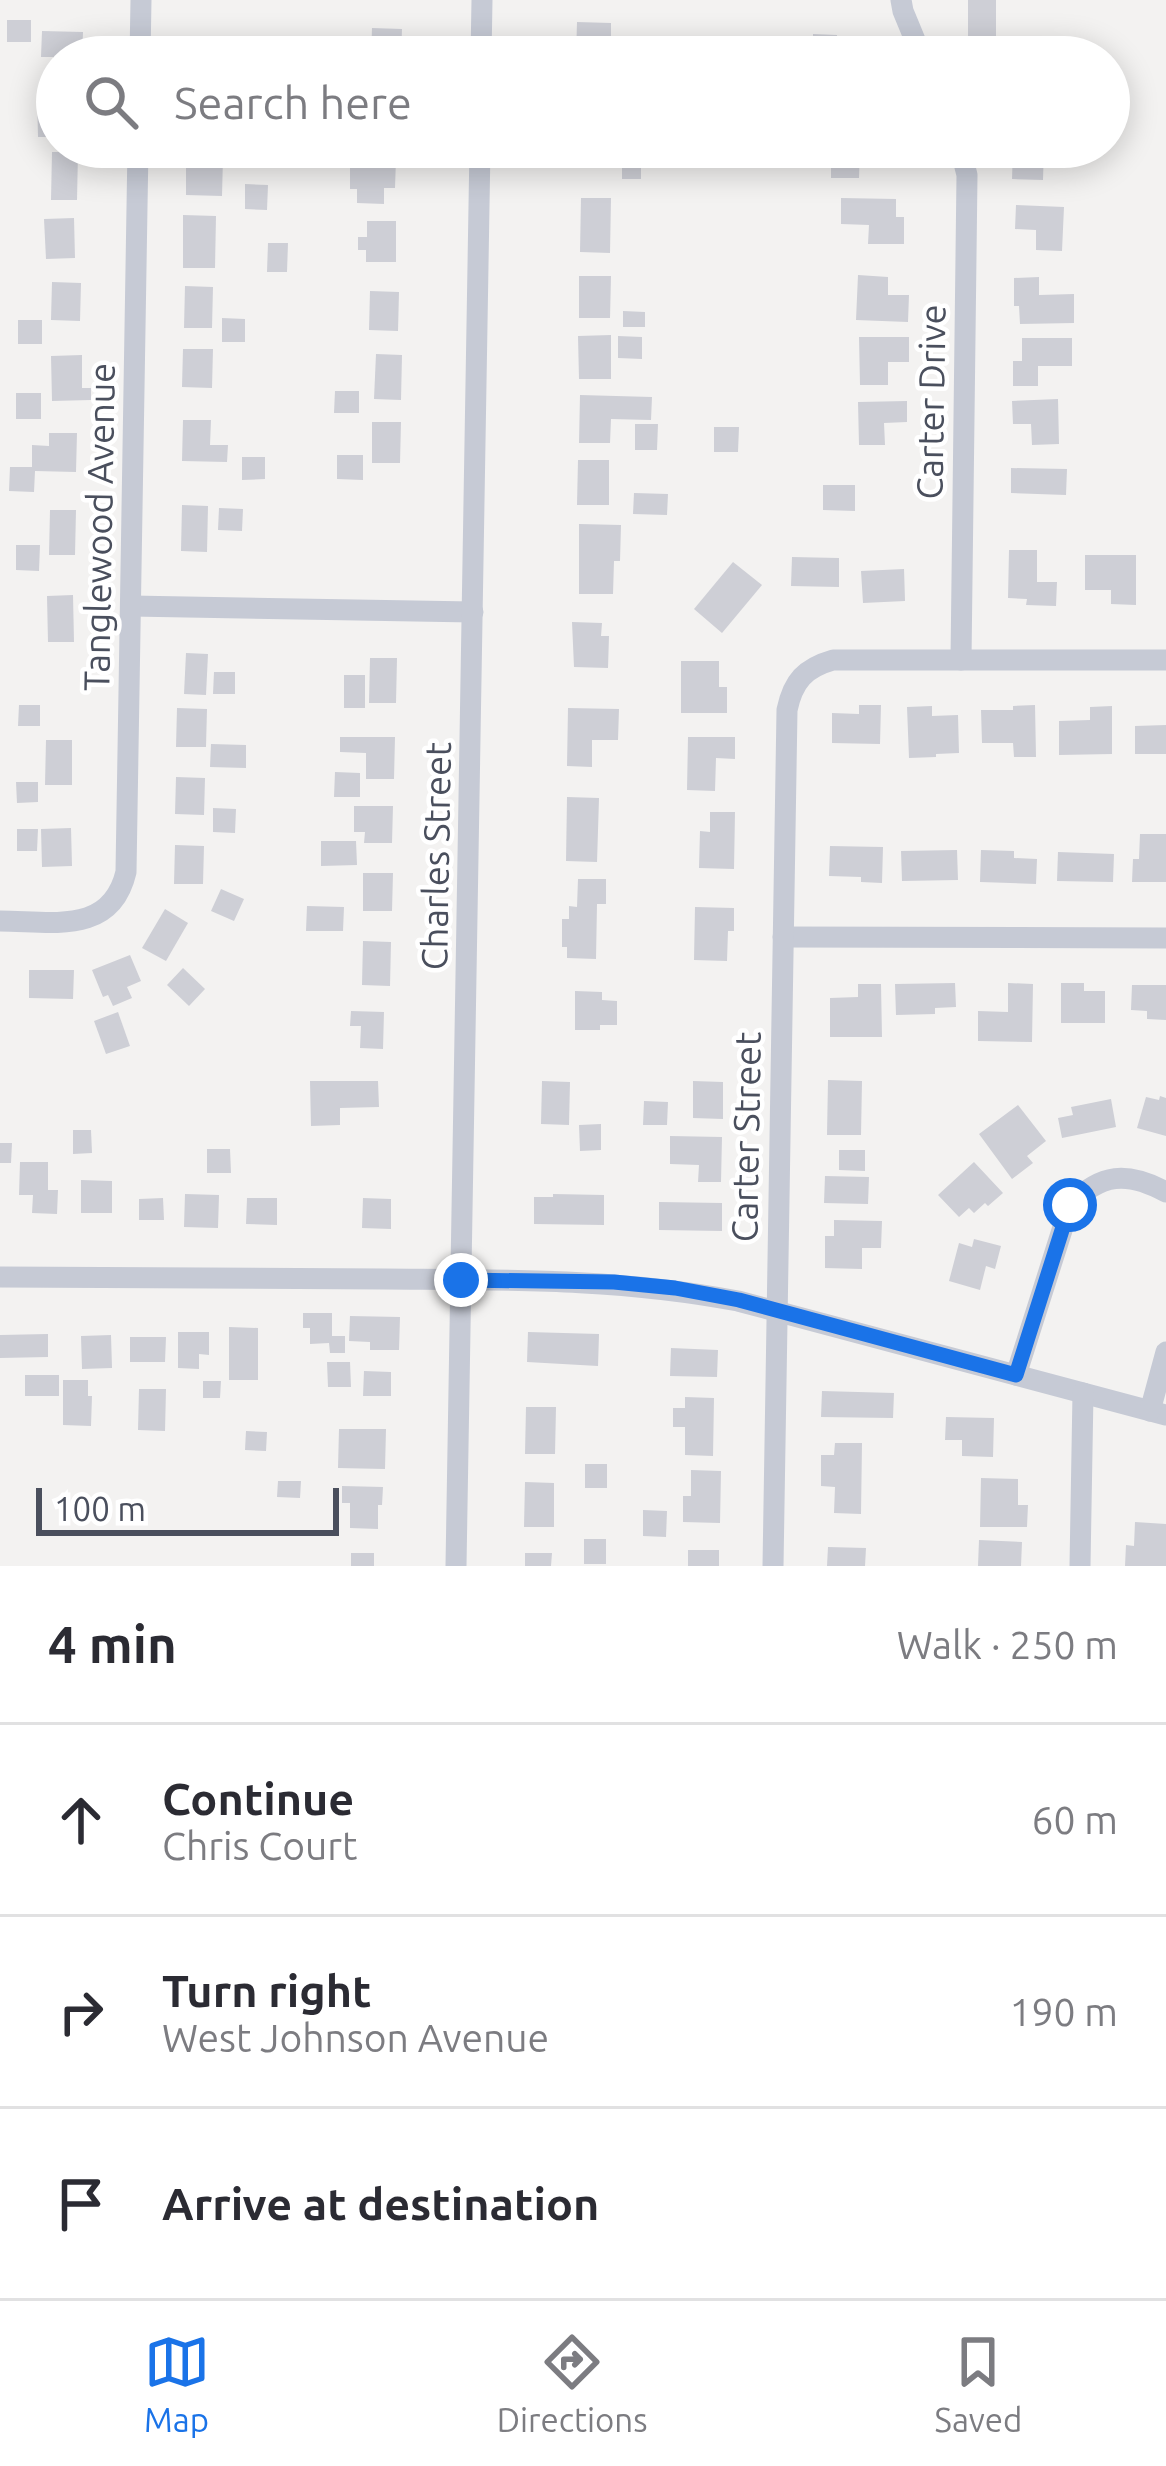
<!DOCTYPE html>
<meta charset="utf-8">
<style>
body{margin:0;font-family:Ubuntu,sans-serif;background:#f7f7f7;color:#2b2b33}
.scale{position:absolute;left:36px;bottom:30px;width:303px;box-sizing:border-box;padding-left:12px;border:6px solid #4a4f5d;border-top:0;font-size:33px;line-height:42px;white-space:nowrap;color:#4a4f5d;-webkit-text-stroke:9px #fff;paint-order:stroke}
.stop{position:absolute;width:36px;height:36px;margin:-27px;border:9px solid #1a73e8;border-radius:50%;background:#fff}
.stop.end{background:#1a73e8;border-color:#fff;box-shadow:0 3px 12px #0008}
.list{margin:0;padding:0;list-style:none}
h2{display:flex;justify-content:space-between;align-items:center;height:156px;margin:0;padding:0 48px;font-size:51px}
h2 small{font-size:39px;font-weight:400;color:#7c7c81}
.list li{display:grid;grid-template-columns:78px 1fr auto;gap:36px;align-items:center;box-sizing:border-box;height:192px;padding:0 48px;border-top:3px solid #e1e1e2}
.list b{display:block;font-size:45px;white-space:nowrap}
.list p{margin:0;font-size:39px;white-space:nowrap;color:#7c7c81}
.list em{font-size:39px;font-style:normal;color:#7c7c81}
.icon{flex:none;width:66px;height:66px;fill:none;stroke:currentColor;stroke-width:2;stroke-linecap:round;stroke-linejoin:round}
.map{position:relative;flex:none;width:1166px;height:1566px;overflow:hidden}
.search{position:absolute;background:#fff;box-shadow:0 6px 30px #0003;left:36px;right:36px;top:36px;height:132px;display:flex;align-items:center;gap:30px;box-sizing:border-box;padding:0 42px;border-radius:66px;color:#7c7c81;font-size:45px}
.sheet{height:732px;background:#fff}
nav{display:flex;justify-content:space-around;align-items:center;box-sizing:border-box;height:168px;border-top:3px solid #e1e1e2;background:#fff;font-size:33px;color:#7c7c81}
nav a{display:grid;justify-items:center;gap:6px}
nav .on{color:#1a73e8}
.map>svg:first-child{display:block}
.building{fill:#cecfd6}
.lines{fill:none;stroke-linecap:round;stroke-linejoin:round}
.minor{stroke:#c6cad5;stroke-width:21}
.route{stroke:#1a73e8;stroke-width:15}
.labels{text-anchor:middle;stroke-width:9;stroke-linejoin:round;paint-order:stroke}
.street-label{font-size:36px;fill:#4a4f5d;stroke:#fff}
</style>
<div class="map">
<svg width="1166" height="1566" viewBox="0 0 1166 1566">
<rect width="100%" height="100%" fill="#f3f2f1"/>
<g class="building">
<rect x="968" y="0" width="28" height="36"/>
<rect x="7" y="20" width="24" height="22"/>
<polygon points="577,22 611,23 611,57 576,57"/>
<polygon points="372,28 402,29 401,57 371,57"/>
<polygon points="42,31 83,32 82,57 57,57 57,74 53,74 53,57 41,57"/>
<polygon points="813,34 837,35 837,57 813,57"/>
<polygon points="57,94 57,137 38,137 37,95"/>
<polygon points="831,147 860,147 859,178 831,178"/>
<polygon points="1021,147 1044,147 1043,180 1012,179 1013,149"/>
<polygon points="52,152 78,152 77,200 51,200"/>
<polygon points="196,156 223,157 222,196 186,195 186,168 195,168"/>
<polygon points="350,158 396,159 395,188 384,188 384,204 357,203 357,189 350,189"/>
<rect x="622" y="159" width="19" height="20"/>
<polygon points="245,184 268,185 267,210 245,209"/>
<polygon points="581,198 611,198 610,253 580,252"/>
<polygon points="841,198 896,199 896,217 904,217 904,244 868,244 869,225 841,224"/>
<polygon points="1016,205 1064,207 1062,251 1036,250 1036,230 1015,229"/>
<polygon points="183,215 216,216 215,268 183,268"/>
<polygon points="74,218 75,258 46,259 44,219"/>
<polygon points="367,221 396,221 396,262 366,262 366,250 358,250 358,237 367,237"/>
<polygon points="268,243 288,243 287,272 267,272"/>
<polygon points="858,275 888,277 888,295 909,295 908,322 856,320"/>
<polygon points="579,276 611,276 610,318 579,318"/>
<polygon points="1039,277 1039,295 1074,294 1074,323 1020,324 1019,306 1014,306 1014,278"/>
<polygon points="52,282 81,283 80,321 51,320"/>
<polygon points="185,286 213,287 212,328 184,328"/>
<polygon points="370,291 399,292 398,331 369,330"/>
<polygon points="623,311 645,312 645,327 623,327"/>
<polygon points="222,318 245,319 245,342 222,342"/>
<rect x="18" y="320" width="24" height="24"/>
<polygon points="611,335 611,379 579,379 578,336"/>
<polygon points="618,336 642,337 642,359 618,358"/>
<polygon points="859,337 909,337 909,362 888,362 888,385 860,385"/>
<polygon points="1022,338 1072,338 1072,366 1038,366 1038,386 1013,386 1013,361 1022,361"/>
<polygon points="183,349 213,349 212,388 182,387"/>
<polygon points="376,354 402,355 401,400 374,399"/>
<polygon points="82,355 82,388 91,388 91,400 52,401 51,356"/>
<polygon points="335,391 359,391 359,413 334,413"/>
<rect x="16" y="393" width="25" height="26"/>
<polygon points="580,395 652,397 651,420 611,419 610,443 579,443"/>
<polygon points="1058,399 1059,444 1032,445 1031,424 1013,424 1012,401"/>
<polygon points="907,401 907,422 884,423 885,445 859,445 858,402"/>
<polygon points="183,420 211,420 210,445 228,445 227,462 182,461"/>
<polygon points="372,422 401,422 400,463 372,463"/>
<polygon points="635,424 658,424 657,450 635,450"/>
<polygon points="714,427 739,427 738,452 714,452"/>
<polygon points="49,433 77,433 76,472 35,471 34,492 9,491 10,467 32,467 32,445 49,446"/>
<polygon points="337,455 363,455 363,480 337,479"/>
<polygon points="242,457 265,457 265,479 242,480"/>
<polygon points="578,460 609,460 609,505 577,505"/>
<polygon points="1011,468 1067,469 1066,495 1011,493"/>
<polygon points="823,485 855,485 855,511 823,510"/>
<polygon points="634,493 668,494 667,515 633,514"/>
<polygon points="182,505 208,506 207,552 181,551"/>
<polygon points="219,508 243,509 242,531 218,530"/>
<polygon points="50,510 76,510 75,555 49,555"/>
<polygon points="579,524 621,525 620,561 614,561 613,594 579,594"/>
<polygon points="16,545 40,545 39,571 16,570"/>
<polygon points="1009,550 1037,550 1037,582 1057,582 1056,606 1026,605 1027,599 1008,598"/>
<polygon points="1085,555 1136,555 1136,605 1111,604 1111,590 1085,590"/>
<polygon points="792,557 839,558 839,587 791,586"/>
<polygon points="733,562 762,585 722,633 694,609"/>
<polygon points="904,569 905,601 863,603 861,571"/>
<polygon points="73,595 74,642 48,642 47,596"/>
<polygon points="572,622 602,623 601,636 609,636 608,668 574,667"/>
<polygon points="186,653 208,654 206,695 184,694"/>
<polygon points="370,658 397,658 396,703 369,703"/>
<polygon points="681,661 719,661 719,687 727,687 727,713 681,713"/>
<polygon points="214,672 235,672 235,694 213,694"/>
<rect x="344" y="675" width="21" height="33"/>
<polygon points="19,705 40,705 40,726 18,726"/>
<polygon points="859,705 881,705 880,744 832,743 832,713 859,714"/>
<polygon points="1035,705 1036,757 1014,757 1013,743 982,743 981,710 1013,710 1013,706"/>
<polygon points="932,706 932,716 958,715 959,753 936,754 936,757 909,758 907,707"/>
<polygon points="1112,706 1112,754 1059,755 1059,721 1090,720 1090,707"/>
<polygon points="177,708 207,709 206,747 176,747"/>
<polygon points="568,708 619,709 618,740 592,740 592,767 567,766"/>
<polygon points="1166,725 1166,754 1135,754 1135,726"/>
<polygon points="340,737 395,737 394,779 366,779 366,753 340,752"/>
<polygon points="688,737 735,737 735,759 716,758 715,791 687,790"/>
<polygon points="46,740 72,740 72,785 45,785"/>
<polygon points="211,744 246,745 246,768 210,767"/>
<polygon points="335,772 360,773 360,797 334,797"/>
<polygon points="176,777 205,778 204,815 175,814"/>
<polygon points="16,782 38,782 38,802 17,803"/>
<polygon points="567,797 599,798 597,862 566,861"/>
<polygon points="354,806 393,806 392,843 364,843 365,832 354,832"/>
<polygon points="213,808 236,809 235,833 213,832"/>
<polygon points="710,812 735,812 734,869 699,868 700,831 710,832"/>
<polygon points="71,828 72,866 42,867 41,829"/>
<polygon points="17,829 38,829 37,851 17,851"/>
<polygon points="1140,834 1166,834 1166,882 1132,882 1133,859 1139,859"/>
<polygon points="321,841 356,841 357,865 321,866"/>
<polygon points="175,845 204,846 203,884 174,884"/>
<polygon points="830,846 883,847 882,883 861,882 861,877 829,876"/>
<polygon points="957,850 958,880 902,881 901,851"/>
<polygon points="981,850 1014,851 1014,858 1037,859 1036,884 980,882"/>
<polygon points="1058,852 1114,854 1113,882 1057,881"/>
<polygon points="363,873 393,873 392,911 363,911"/>
<polygon points="578,879 606,879 606,904 597,904 596,959 567,958 567,947 562,947 562,919 569,919 569,906 577,907"/>
<polygon points="221,889 244,899 234,921 211,911"/>
<polygon points="307,906 344,907 343,931 306,931"/>
<polygon points="695,907 734,908 734,931 728,931 727,961 694,960"/>
<polygon points="165,909 188,923 166,961 142,948"/>
<polygon points="363,941 391,942 390,986 362,985"/>
<polygon points="130,955 141,981 127,987 132,998 113,1006 108,995 103,997 92,970"/>
<polygon points="183,968 205,989 189,1006 167,985"/>
<polygon points="29,970 74,970 73,999 29,998"/>
<polygon points="955,983 956,1007 935,1008 935,1014 896,1015 895,984"/>
<polygon points="1008,983 1033,984 1032,1042 978,1041 978,1011 1008,1012"/>
<polygon points="1061,983 1084,983 1084,991 1105,991 1105,1023 1061,1023"/>
<polygon points="858,984 881,984 882,1037 830,1037 830,998 858,997"/>
<polygon points="1132,985 1166,985 1166,1020 1147,1019 1147,1011 1131,1010"/>
<polygon points="575,991 602,992 602,1000 617,1001 617,1025 600,1025 600,1030 575,1030"/>
<polygon points="351,1011 384,1012 383,1049 360,1048 361,1026 350,1026"/>
<polygon points="118,1012 130,1046 106,1054 94,1021"/>
<polygon points="828,1080 862,1081 861,1135 827,1135"/>
<polygon points="310,1081 378,1081 379,1107 340,1108 340,1125 311,1126"/>
<polygon points="542,1081 570,1082 569,1125 541,1124"/>
<polygon points="693,1081 723,1082 723,1119 693,1118"/>
<polygon points="1160,1096 1166,1098 1166,1136 1137,1128 1146,1097 1159,1100"/>
<polygon points="1111,1099 1116,1127 1062,1138 1058,1118 1073,1115 1071,1107"/>
<polygon points="644,1101 668,1102 667,1125 643,1125"/>
<polygon points="1018,1105 1046,1141 1027,1156 1033,1163 1012,1179 979,1134"/>
<polygon points="601,1124 601,1150 580,1151 579,1125"/>
<polygon points="73,1130 91,1130 92,1153 73,1154"/>
<polygon points="670,1136 722,1137 721,1182 698,1182 699,1165 670,1164"/>
<polygon points="0,1143 12,1143 11,1163 0,1163"/>
<polygon points="207,1149 230,1149 231,1173 207,1173"/>
<polygon points="839,1150 865,1150 865,1171 839,1170"/>
<polygon points="20,1162 48,1162 48,1190 58,1190 57,1214 32,1213 33,1195 19,1195"/>
<polygon points="974,1162 1003,1193 988,1206 985,1203 974,1213 969,1208 959,1217 938,1195"/>
<polygon points="825,1176 869,1177 868,1204 824,1203"/>
<polygon points="81,1180 112,1181 112,1213 81,1213"/>
<polygon points="185,1194 219,1195 218,1228 184,1227"/>
<polygon points="553,1194 604,1195 604,1225 534,1224 534,1197 553,1197"/>
<polygon points="163,1198 164,1220 139,1220 139,1199"/>
<polygon points="247,1198 277,1198 277,1225 246,1224"/>
<polygon points="363,1198 391,1199 391,1229 362,1228"/>
<polygon points="659,1202 722,1203 722,1231 659,1230"/>
<polygon points="834,1220 882,1221 881,1248 862,1248 862,1269 825,1268 825,1236 834,1236"/>
<polygon points="974,1239 1001,1246 995,1269 986,1266 980,1290 949,1281 959,1243 972,1247"/>
<polygon points="303,1313 332,1313 332,1336 345,1336 345,1353 330,1353 329,1343 310,1344 310,1328 303,1328"/>
<polygon points="350,1316 400,1317 399,1350 370,1350 370,1342 349,1341"/>
<polygon points="229,1327 258,1328 258,1380 229,1380"/>
<polygon points="178,1332 209,1332 209,1355 199,1354 199,1369 178,1368"/>
<polygon points="528,1332 599,1334 598,1366 527,1362"/>
<polygon points="48,1334 48,1357 0,1358 0,1335"/>
<polygon points="111,1335 112,1368 82,1369 81,1336"/>
<polygon points="130,1337 166,1337 165,1362 130,1362"/>
<polygon points="671,1348 718,1350 717,1377 670,1376"/>
<polygon points="327,1362 350,1362 351,1387 328,1387"/>
<polygon points="364,1371 391,1372 391,1396 363,1396"/>
<rect x="25" y="1375" width="34" height="21"/>
<polygon points="63,1380 88,1380 88,1396 92,1396 91,1426 63,1425"/>
<polygon points="203,1381 221,1381 220,1398 203,1398"/>
<polygon points="139,1389 166,1389 165,1431 138,1430"/>
<polygon points="822,1391 894,1393 893,1418 821,1417"/>
<polygon points="685,1397 714,1398 713,1456 685,1455 685,1427 673,1427 673,1408 685,1408"/>
<polygon points="526,1407 556,1407 555,1454 525,1454"/>
<polygon points="946,1417 994,1418 993,1457 962,1456 962,1440 945,1440"/>
<polygon points="339,1429 386,1429 385,1469 338,1468"/>
<polygon points="246,1431 267,1432 266,1451 245,1450"/>
<polygon points="835,1443 862,1443 861,1514 834,1513 835,1487 821,1486 821,1455 834,1455"/>
<rect x="585" y="1464" width="22" height="24"/>
<polygon points="691,1470 721,1471 720,1523 683,1522 683,1496 691,1496"/>
<polygon points="981,1478 1018,1479 1018,1505 1028,1505 1027,1527 980,1527"/>
<polygon points="278,1481 301,1481 300,1498 277,1497"/>
<polygon points="525,1482 554,1483 554,1527 524,1527"/>
<polygon points="342,1486 383,1487 382,1505 378,1505 378,1529 350,1528 350,1503 342,1503"/>
<polygon points="643,1510 667,1511 666,1537 643,1536"/>
<polygon points="1135,1522 1166,1524 1166,1566 1125,1566 1126,1545 1134,1546"/>
<rect x="584" y="1539" width="22" height="25"/>
<polygon points="979,1540 1022,1542 1021,1566 978,1566"/>
<polygon points="828,1547 866,1548 865,1566 827,1566"/>
<rect x="688" y="1550" width="31" height="16"/>
<rect x="351" y="1553" width="23" height="13"/>
<polygon points="525,1553 552,1553 551,1566 525,1566"/>
</g>
<g class="lines">
<g class="minor">
<polyline points="901,0 903,11 922,57"/>
<polyline points="140,57 141,0"/>
<polyline points="481,57 482,0"/>
<polyline points="960,147 967,175 961,660"/>
<polyline points="131,606 473,612"/>
<path d="M0,921C51,921 111,936 126,872L138,147"/>
<polyline points="783,937 1166,938"/>
<path d="M0,1277C128,1278 256,1279 384,1279C505,1280 618,1278 738,1301L1166,1415"/>
<path d="M1016,1375L1070,1205C1101,1173 1127,1171 1166,1192"/>
<polyline points="1150,1411 1166,1352"/>
<polyline points="456,1566 480,147"/>
<path d="M773,1566L787,710C793,681 805,668 833,660H1166"/>
<polyline points="1080,1566 1083,1393"/>
</g>
</g>
<g class="lines">
<polyline class="route" points="461,1280 614,1282 675,1288 739,1300 1016,1375 1070,1205"/>
</g>
<g class="labels">
<g class="street-label">
<text transform="translate(931 402) rotate(-89)" y="13">Carter Drive</text>
<text transform="translate(99 527) rotate(-89)" y="13">Tanglewood Avenue</text>
<text transform="translate(436 856) rotate(-89)" y="13">Charles Street</text>
<text transform="translate(746 1137) rotate(-89)" y="13">Carter Street</text>
</g>
</g>
</svg>
<div class="scale">100 m</div>
<div class="stop" style="left:1070px;top:1205px"></div>
<div class="stop end" style="left:461px;top:1280px"></div>
<div class="search"><svg class="icon" aria-label="search" viewBox="0 0 24 24"><circle cx="10" cy="10" r="6"/><path d="M15 15l6 6"/></svg>Search here</div>
</div>
<section class="sheet">
<h2>4 min<small>Walk · 250 m</small></h2>
<ul class="list">
<li><svg class="icon" aria-label="ahead" viewBox="0 0 24 24"><path d="M12 20V5M6 11l6-6 6 6"/></svg><div><b>Continue</b><p>Chris Court</p></div><em>60 m</em></li>
<li><svg class="icon" aria-label="right" viewBox="0 0 24 24"><path d="M7 20v-9h11M14 6l5 5-5 5"/></svg><div><b>Turn right</b><p>West Johnson Avenue</p></div><em>190 m</em></li>
<li><svg class="icon" aria-label="arrive" viewBox="0 0 24 24"><path d="M6 21V4h12l-3 4 3 4H6"/></svg><div><b>Arrive at destination</b></div></li>
</ul>
</section>
<nav>
<a class="on"><svg class="icon" aria-label="map" viewBox="0 0 24 24"><path d="M3 6l6-2 6 2 6-2v14l-6 2-6-2-6 2zM9 4v14M15 6v14"/></svg>Map</a>
<a><svg class="icon" aria-label="directions" viewBox="0 0 24 24"><path d="M12 3l9 9-9 9-9-9zM9 14v-3h6M13 9l2 2-2 2"/></svg>Directions</a>
<a><svg class="icon" aria-label="saved" viewBox="0 0 24 24"><path d="M7 4h10v16l-5-4-5 4z"/></svg>Saved</a>
</nav>
